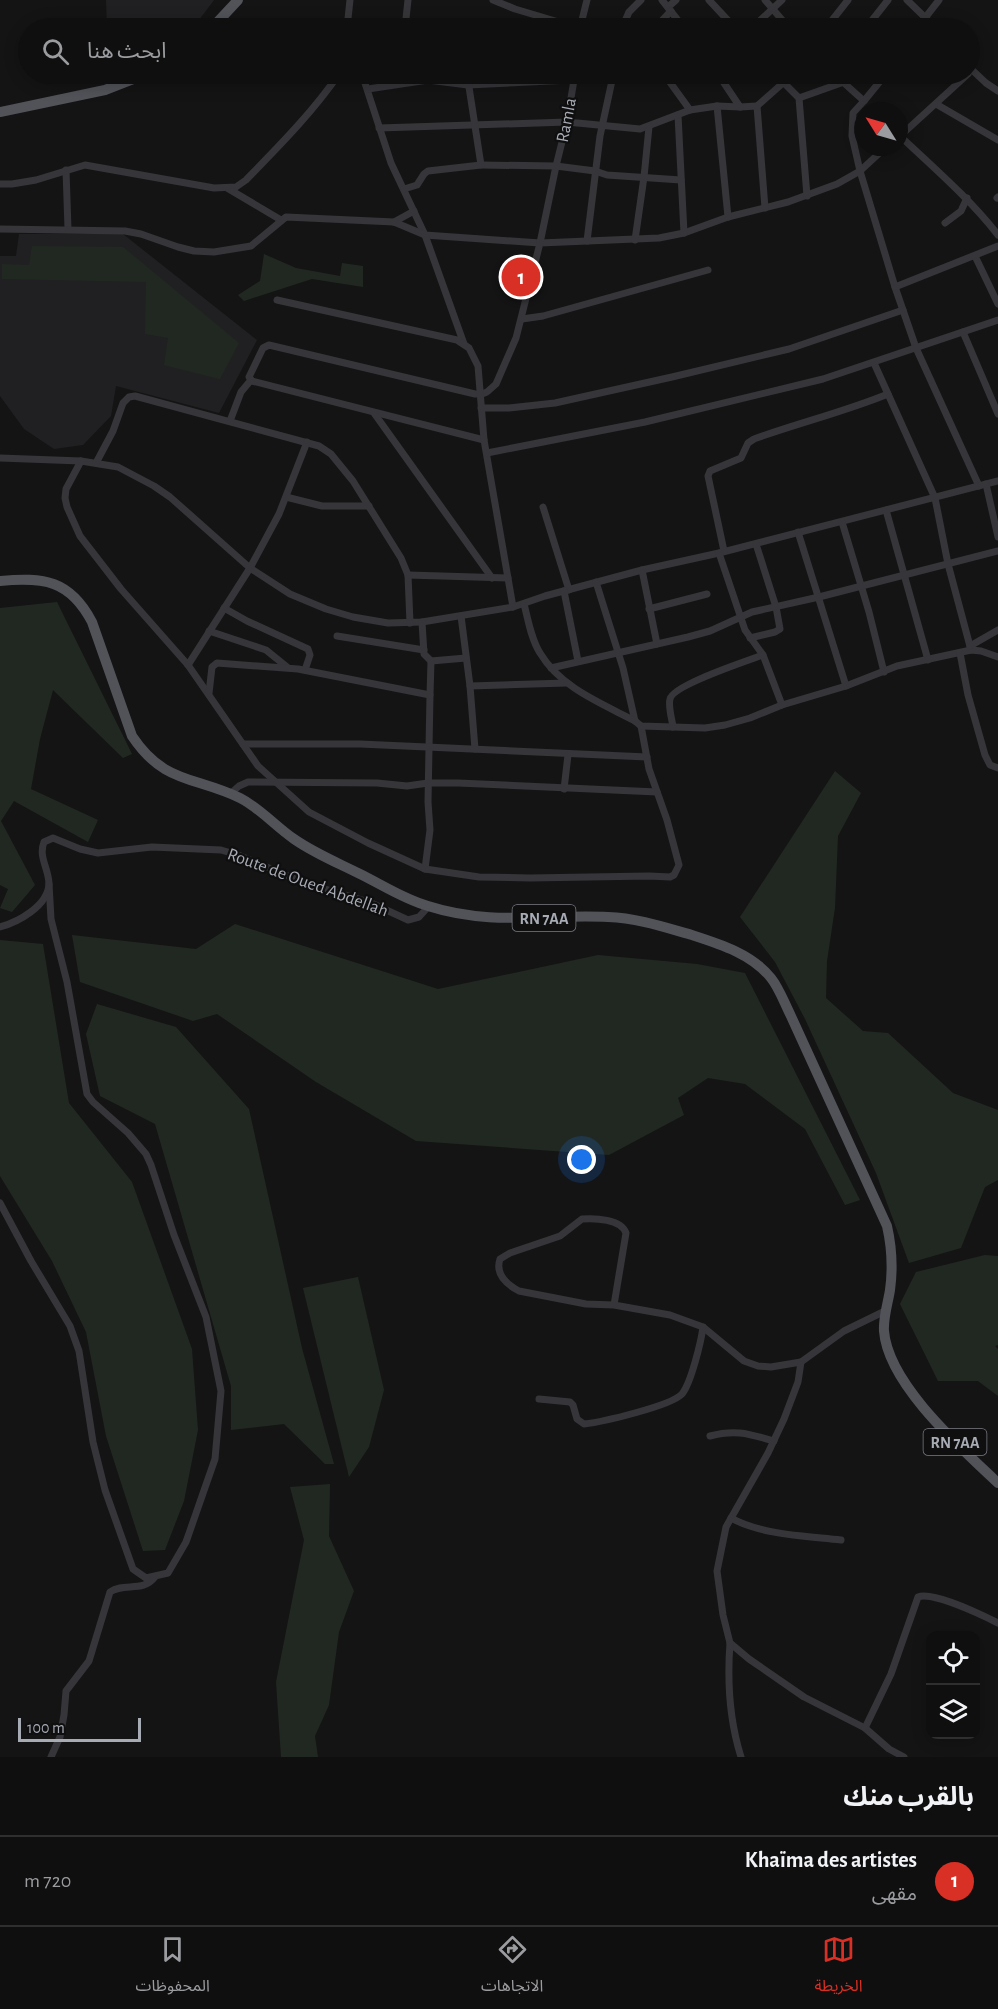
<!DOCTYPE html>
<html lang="ar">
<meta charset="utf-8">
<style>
body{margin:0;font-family:"Alegreya Sans","Noto Sans Arabic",sans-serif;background:#1d1d1e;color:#f1f3f6;direction:rtl}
.controls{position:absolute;right:18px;bottom:18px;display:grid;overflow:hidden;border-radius:12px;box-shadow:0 3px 15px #0003}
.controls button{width:54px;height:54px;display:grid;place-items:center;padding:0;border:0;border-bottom:2px solid #2f2f30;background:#0f0f10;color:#f1f3f6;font:30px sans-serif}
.compass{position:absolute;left:854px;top:102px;width:54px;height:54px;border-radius:50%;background:#0f0f10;box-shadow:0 3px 15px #0003;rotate:307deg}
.scale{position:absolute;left:18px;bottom:15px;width:123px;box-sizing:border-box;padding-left:6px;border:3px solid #a7abb4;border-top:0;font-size:16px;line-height:21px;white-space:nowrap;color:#a7abb4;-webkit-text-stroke:4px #0f0f10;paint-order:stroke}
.you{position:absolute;left:582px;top:1160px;width:21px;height:21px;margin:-15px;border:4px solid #fff;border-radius:50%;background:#1a73e8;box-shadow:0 0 0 9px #1a73e833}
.badge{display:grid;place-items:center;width:39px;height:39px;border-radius:50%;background:#d93025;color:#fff;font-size:20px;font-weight:700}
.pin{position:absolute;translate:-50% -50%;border:3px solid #fff;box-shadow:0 2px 6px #0006}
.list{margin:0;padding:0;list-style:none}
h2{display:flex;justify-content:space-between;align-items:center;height:78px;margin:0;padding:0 24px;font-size:26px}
h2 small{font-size:20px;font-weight:400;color:#9b9c9f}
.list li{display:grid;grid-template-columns:39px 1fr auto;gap:18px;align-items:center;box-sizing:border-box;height:90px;padding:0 24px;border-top:2px solid #2f2f30}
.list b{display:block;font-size:22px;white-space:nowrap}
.list p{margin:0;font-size:20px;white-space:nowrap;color:#9b9c9f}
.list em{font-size:20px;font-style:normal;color:#9b9c9f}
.icon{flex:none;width:33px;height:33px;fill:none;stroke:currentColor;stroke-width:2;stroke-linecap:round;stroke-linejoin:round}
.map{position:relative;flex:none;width:998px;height:1757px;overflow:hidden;direction:ltr}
.search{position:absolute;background:#0f0f10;box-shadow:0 3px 15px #0003;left:18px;right:18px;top:18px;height:66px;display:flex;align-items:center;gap:15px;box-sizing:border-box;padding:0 21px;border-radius:33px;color:#9b9c9f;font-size:22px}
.sheet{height:168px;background:#0f0f10}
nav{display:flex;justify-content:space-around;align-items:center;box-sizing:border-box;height:84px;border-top:2px solid #2f2f30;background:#0f0f10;font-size:16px;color:#9b9c9f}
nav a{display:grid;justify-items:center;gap:3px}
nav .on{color:#d93025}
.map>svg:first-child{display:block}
.built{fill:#202022}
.green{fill:#212821}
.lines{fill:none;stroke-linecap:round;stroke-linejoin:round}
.street{stroke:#36363a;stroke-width:7}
.primary{stroke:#525359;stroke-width:10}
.labels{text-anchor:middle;stroke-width:4.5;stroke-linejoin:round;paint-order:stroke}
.shield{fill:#0f0f10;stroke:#797c83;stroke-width:1.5}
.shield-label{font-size:16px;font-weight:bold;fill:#a7abb4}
.street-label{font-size:18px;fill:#a7abb4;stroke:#0f0f10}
</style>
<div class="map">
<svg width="998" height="1757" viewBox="0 0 998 1757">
<rect width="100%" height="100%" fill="#141415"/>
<g class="built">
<polygon points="106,0 214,0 199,20 189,28 107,28"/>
<polygon points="19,234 123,234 257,340 219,413 116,386 111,416 83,445 54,449 24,429 0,396 0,256 16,256"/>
</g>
<g class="green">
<polygon points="32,246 123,247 239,343 220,379 164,365 168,338 145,334 146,282 2,279 2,264 29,265"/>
<polygon points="264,254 296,268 340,276 342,263 363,266 363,287 312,279 244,301 238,295 260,281"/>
<polygon points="57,602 132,754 123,758 53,690 40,739 31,789 98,820 88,842 14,801 1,821 35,885 12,912 0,908 8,889 0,885 0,608"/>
<polygon points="835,771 861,793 838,836 835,908 827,961 826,998 863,1031 888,1033 953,1093 998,1110 998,1180 985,1187 961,1248 909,1263 876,1173 805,1019 775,962 740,917"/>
<polygon points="235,924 438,989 598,955 697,964 745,973 860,1200 845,1205 805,1129 745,1084 708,1078 678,1098 684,1115 609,1155 416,1141 316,1082 217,1014 193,1021 80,982 72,935 196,949"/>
<polygon points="0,940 43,944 69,1103 132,1182 192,1349 198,1430 184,1501 165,1550 143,1551 106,1436 86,1332 52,1261 0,1176"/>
<polygon points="97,1004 176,1027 249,1109 302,1348 334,1464 325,1464 284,1424 231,1430 231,1386 155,1124 100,1096 86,1034"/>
<polygon points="985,1255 998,1256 998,1345 995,1346 998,1349 998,1396 978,1381 938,1381 900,1304 916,1272"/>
<polygon points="358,1277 384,1390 369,1447 349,1477 303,1288"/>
<polygon points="330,1484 329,1536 354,1591 339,1632 329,1705 315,1736 318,1757 281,1757 276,1682 304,1540 290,1487"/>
</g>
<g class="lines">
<g class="street">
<polyline points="493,0 515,9 572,26"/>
<polyline points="662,0 684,28"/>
<polyline points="709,0 735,28"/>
<polyline points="765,0 789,28"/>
<polyline points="907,0 936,28"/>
<polyline points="668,7 676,0"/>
<polyline points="925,18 939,0"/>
<polyline points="347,28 350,0"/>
<polyline points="405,28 408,0"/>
<polyline points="580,28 587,0"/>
<polyline points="622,28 629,12 641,0"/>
<polyline points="655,28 671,11"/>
<polyline points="752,28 782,0"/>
<polyline points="826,28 848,0"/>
<polyline points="866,28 888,0"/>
<polyline points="970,68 986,83 998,91"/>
<polyline points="362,74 391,163 425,235 540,243 659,238 684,233 728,217 788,202 837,184 860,171 886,147"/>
<polyline points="575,74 567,122 556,166 595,171 607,175 681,180"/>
<polyline points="664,74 690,110"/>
<polyline points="718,74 740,107 757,106 765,208"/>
<polyline points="775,74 799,98 807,196"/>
<polyline points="834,74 864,101 853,113 852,136 860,171 895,287 916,348 979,486"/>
<polyline points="368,89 428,80 468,85 613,78"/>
<polyline points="799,98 844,82"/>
<polyline points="864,101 886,74"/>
<polyline points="936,104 998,140"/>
<polyline points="717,106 728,217"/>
<polyline points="757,106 783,83 791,74"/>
<polyline points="678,115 684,233"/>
<polyline points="379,128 567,122 640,129 690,110 717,106 740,107"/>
<path d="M900,136C934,168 969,198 998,235"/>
<polyline points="899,137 968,74"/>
<polyline points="481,165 556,166 540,243 516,338 496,384 487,392 482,394 475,394 269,345 263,348 249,377 252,381 484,440"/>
<polyline points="66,170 68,229"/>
<path d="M0,184H12L36,180L85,165L214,188L236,187L246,180C279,146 312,113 339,74"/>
<polyline points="227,188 281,220"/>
<polyline points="404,189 417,185 424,174 428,171 481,165 467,74"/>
<polyline points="997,198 998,197"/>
<polyline points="394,222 414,211"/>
<polyline points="945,223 961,211 967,198"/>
<polyline points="0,229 125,231 141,234 178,247 194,251 214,252 251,246 286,217 394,222 425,235 464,344"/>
<polyline points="635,240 644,177 649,127"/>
<polyline points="587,241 600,136 613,76"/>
<polyline points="975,256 998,304"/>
<polyline points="895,287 998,246"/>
<polyline points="277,300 457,340 469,348 478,366 484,440 513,607"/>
<polyline points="522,319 543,316 708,270"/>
<polyline points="963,332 998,414"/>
<polyline points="874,363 935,498 948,564 971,650"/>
<polyline points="481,408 509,408 555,403 672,377 789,349 903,310"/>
<polyline points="374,413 492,578"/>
<polyline points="230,421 241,392 251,380"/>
<polyline points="487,453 645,422 823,379 998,320"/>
<polyline points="0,458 81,461 118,467 154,486 170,497 250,568 290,594 326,609 353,617 388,623 422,622 513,607 545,596 642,570 719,553 998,481"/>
<polyline points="81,461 66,489 65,498 67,507 80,536 121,589 188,665 258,766 309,812 368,843 425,869 479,877 530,878 649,876 670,877 674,875 679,865 667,820 649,769 641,726"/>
<polyline points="96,463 113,431 123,403 129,397 135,396 319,446 331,454 353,481 401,558 408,575 410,623"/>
<polyline points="986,484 998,537"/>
<polyline points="286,497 322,506 369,506"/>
<polyline points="543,507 569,590"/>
<polyline points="886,510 928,660"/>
<polyline points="842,522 869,612 884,672"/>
<polyline points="798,532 846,686"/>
<path d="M724,551L708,476L710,471L741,458L748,443L754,439C798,423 844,412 888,394"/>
<polyline points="719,553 745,630 763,655 782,705"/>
<polyline points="642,570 657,644"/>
<polyline points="408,575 508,578"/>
<polyline points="596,582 623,668 635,721"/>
<polyline points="564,591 578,661"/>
<path d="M524,604C528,619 531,639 540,653C561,688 601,703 635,721L641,726L705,728L725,725L750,718L782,705L846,686L897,666L971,650L981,651L998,657"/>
<polyline points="224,608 247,621 308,649 310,655 305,670"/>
<polyline points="649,609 707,594"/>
<polyline points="461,616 470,686 475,749"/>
<polyline points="422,622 424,654 431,661 466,658"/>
<polyline points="209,631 266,650 287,667"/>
<polyline points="337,636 424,650"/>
<polyline points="750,638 775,632 780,629 776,607 756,544"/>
<polyline points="970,646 998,630"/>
<polyline points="960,653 968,695 985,755 990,765 998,768"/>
<polyline points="188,665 250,568 279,514 307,442"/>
<polyline points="551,668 688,637 710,631 752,612 819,597 998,551"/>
<polyline points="470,686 567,683"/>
<polyline points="209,693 212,667 217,663 298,669 430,695 428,802 430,830 425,869"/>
<polyline points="430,695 431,661"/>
<path d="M673,727C672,719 668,707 670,699C673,685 747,661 763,655"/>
<polyline points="243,744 360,744 647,757"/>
<polyline points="564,789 568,755"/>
<polyline points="230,794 239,786 248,782 377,783 407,786 428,783 458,783 657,792"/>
<path d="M0,927C18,922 48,906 49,884C49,869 38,857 44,842L53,838L80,849L98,853L152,847L221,850L238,855L305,883L369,902L408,920L419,917L428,907"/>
<polyline points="0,1203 31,1261 70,1326 79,1351 93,1442 105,1490 133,1569 146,1578 168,1573 186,1542 215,1459 221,1391 206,1317 174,1235 151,1165 146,1154 128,1133 93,1102 87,1094 67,982 51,919 49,884"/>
<path d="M614,1305L626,1233C621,1219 595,1218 582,1219L560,1236L510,1253L500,1259C495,1274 506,1284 519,1291L586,1304L614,1305L670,1315L703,1327L744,1361L758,1366L771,1367L801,1362L844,1331L887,1310"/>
<polyline points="801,1362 798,1382 784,1419 768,1453 726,1527 717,1571 723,1615 730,1643 749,1659 804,1697 865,1728 889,1749 904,1757"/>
<path d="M539,1399L570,1402L573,1405L577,1419L584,1424C602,1422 671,1406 682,1394C691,1383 701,1342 703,1327"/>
<path d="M710,1436C736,1429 749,1434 774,1441"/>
<path d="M731,1518C762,1535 806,1536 841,1540"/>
<path d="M730,1643C727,1683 729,1719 741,1757"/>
<path d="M865,1728L891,1674L918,1597C932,1591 982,1615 998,1623"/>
<path d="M51,1757L60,1737L64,1715L66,1691L89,1661L110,1592C124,1582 143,1593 155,1577"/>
</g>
<g class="primary">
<polyline points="212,28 238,0"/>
<polyline points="0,112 105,90 146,74"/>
<path d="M0,581C44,577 70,580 92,622L132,736C164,784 194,776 240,798C260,808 275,826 294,839C314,853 336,862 358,873C381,884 403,899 428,906C490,926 545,914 608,917C637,918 664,927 692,935C720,944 752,954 771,978C779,988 784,1002 790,1014L887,1226C892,1248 893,1268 890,1290C888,1303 883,1318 884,1331C888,1384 961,1448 998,1483"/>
</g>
</g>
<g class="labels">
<g class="shield">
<rect x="512.5" y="905" width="63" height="26" rx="4.5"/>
<rect x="923.5" y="1429" width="63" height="26" rx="4.5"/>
</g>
<g class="shield-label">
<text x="544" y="924">RN 7AA</text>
<text x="955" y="1448">RN 7AA</text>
</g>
<g class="street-label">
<text transform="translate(566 120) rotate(-79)" y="6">Ramla</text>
<text transform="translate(308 882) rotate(20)" y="6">Route de Oued Abdellah</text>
</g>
</g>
</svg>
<div class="controls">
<button><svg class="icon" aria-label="locate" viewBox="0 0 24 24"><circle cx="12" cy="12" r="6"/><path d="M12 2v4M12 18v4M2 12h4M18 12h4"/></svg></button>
<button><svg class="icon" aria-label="layers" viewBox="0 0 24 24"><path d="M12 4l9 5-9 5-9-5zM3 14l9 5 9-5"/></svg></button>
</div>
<svg class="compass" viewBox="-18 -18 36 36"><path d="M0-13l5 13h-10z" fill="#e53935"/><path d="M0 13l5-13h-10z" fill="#9b9c9f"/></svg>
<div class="scale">100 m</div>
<div class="you"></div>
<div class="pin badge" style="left:521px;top:277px">1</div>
<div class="search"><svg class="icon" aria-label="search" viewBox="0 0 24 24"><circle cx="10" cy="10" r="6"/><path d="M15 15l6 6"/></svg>ابحث هنا</div>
</div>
<section class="sheet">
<h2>بالقرب منك<small></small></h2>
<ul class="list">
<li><span class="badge">1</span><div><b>Khaïma des artistes</b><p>مقهى</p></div><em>720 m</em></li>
</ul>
</section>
<nav>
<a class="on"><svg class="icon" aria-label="map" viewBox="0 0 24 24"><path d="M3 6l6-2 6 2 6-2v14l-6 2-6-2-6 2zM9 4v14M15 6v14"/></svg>الخريطة</a>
<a><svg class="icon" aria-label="directions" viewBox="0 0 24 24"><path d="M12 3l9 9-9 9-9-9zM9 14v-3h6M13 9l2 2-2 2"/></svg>الاتجاهات</a>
<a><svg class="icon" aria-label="saved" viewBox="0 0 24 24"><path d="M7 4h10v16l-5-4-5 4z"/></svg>المحفوظات</a>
</nav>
